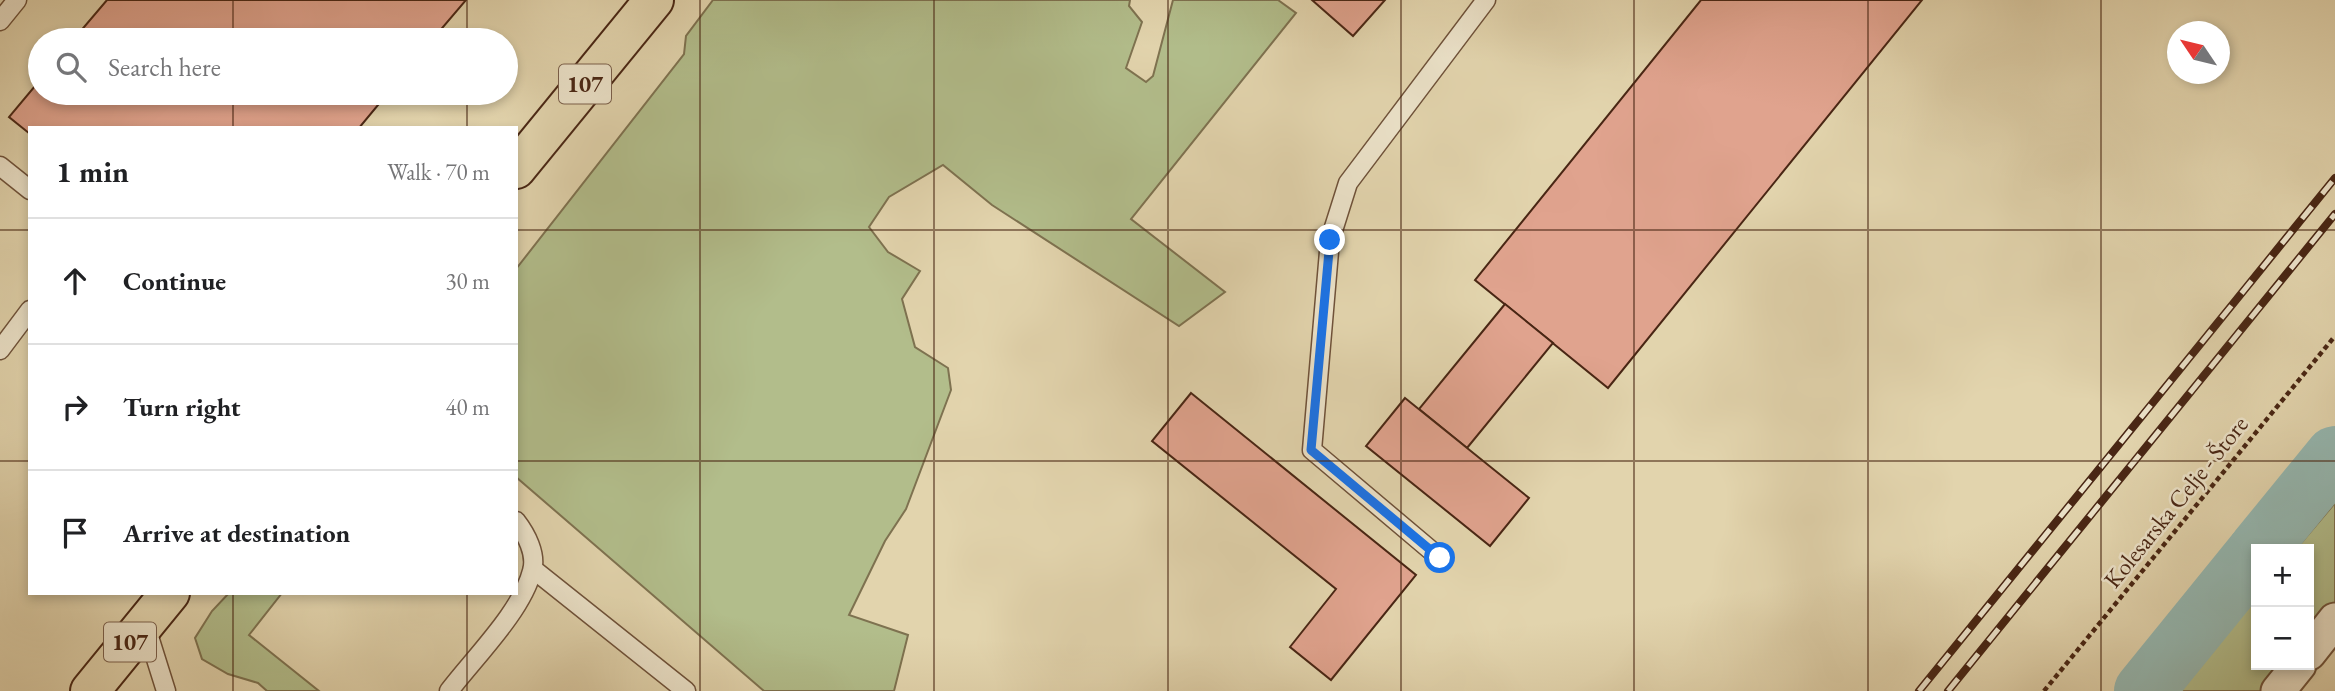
<!DOCTYPE html>
<meta charset="utf-8">
<style>
body{margin:0;font-family:"EB Garamond",serif;background:#f6f6f6;color:#202124}
.controls{position:absolute;right:21px;bottom:21px;display:grid;overflow:hidden;border-radius:0px;box-shadow:0 4px 10px #0003}
.controls button{width:63px;height:63px;display:grid;place-items:center;padding:0;border:0;border-bottom:2px solid #e0e0e0;background:#fff;color:#202124;font:35px sans-serif}
.compass{position:absolute;left:2167px;top:21px;width:63px;height:63px;border-radius:50%;background:#fff;box-shadow:0 4px 10px #0003;rotate:305deg}
.stop{position:absolute;width:21px;height:21px;margin:-16px;border:5px solid #1a73e8;border-radius:50%;background:#fff}
.stop.end{background:#1a73e8;border-color:#fff;box-shadow:0 2px 7px #0008}
.list{margin:0;padding:0;list-style:none}
h2{display:flex;justify-content:space-between;align-items:center;height:91px;margin:0;padding:0 28px;font-size:30px}
h2 small{font-size:23px;font-weight:400;color:#757577}
.list li{display:grid;grid-template-columns:46px 1fr auto;gap:21px;align-items:center;box-sizing:border-box;height:126px;padding:0 28px;border-top:2px solid #e0e0e0}
.list b{display:block;font-size:26px;white-space:nowrap}
.list em{font-size:23px;font-style:normal;color:#757577}
.icon{flex:none;width:38px;height:38px;fill:none;stroke:currentColor;stroke-width:2;stroke-linecap:round;stroke-linejoin:round}
.map{position:relative;flex:none;width:2335px;height:691px;overflow:hidden}
.search{position:absolute;background:#fff;box-shadow:0 4px 10px #0003;left:28px;top:28px;width:490px;height:77px;display:flex;align-items:center;gap:18px;box-sizing:border-box;padding:0 24px;border-radius:38px;color:#757577;font-size:26px}
.panel{position:absolute;background:#fff;box-shadow:0 4px 10px #0003;left:28px;top:126px;width:490px;height:469px;border-radius:0px}
.map>svg:first-child{display:block}
.green{fill:#b2bd8b;stroke:#7e7250;stroke-width:2}
.lines{fill:none;stroke-linecap:round;stroke-linejoin:round}
.river{stroke:#95b7b0;stroke-width:60}
.building{fill:#e0a38e;stroke:#492614;stroke-width:2}
.service-casing{stroke:#6f523a;stroke-width:21}
.minor-casing{stroke:#6f523a;stroke-width:37}
.primary-casing{stroke:#492614;stroke-width:42}
.path{stroke:#492614;stroke-width:4.5;stroke-dasharray:5 3.5;stroke-linecap:butt}
.service{stroke:#ece3ca;stroke-width:18}
.minor{stroke:#ece3ca;stroke-width:33}
.primary{stroke:#e2d4ad;stroke-width:38}
.rail-casing{stroke:#492614;stroke-width:8}
.rail{stroke:#ece3ca;stroke-width:5;stroke-dasharray:16;stroke-linecap:butt}
.route{stroke:#1a73e8;stroke-width:9}
.grid{fill:none;stroke:#492614;stroke-width:2;stroke-opacity:0.55}
.labels{text-anchor:middle;stroke-width:5;stroke-linejoin:round;paint-order:stroke}
.shield{fill:#ece3ca;stroke:#7a5f4b;stroke-width:2}
.shield-label{font-size:23px;font-weight:bold;fill:#492614}
.street-label{font-size:24px;fill:#492614;stroke:#ece3ca}
</style>
<div class="map">
<svg width="2335" height="691" viewBox="0 0 2335 691">
<rect width="100%" height="100%" fill="#e2d4ad"/>
<filter id="stains"><feTurbulence type="fractalNoise" baseFrequency=".00286" numOctaves="4"/><feColorMatrix values="0 0 0 0 .2 0 0 0 0 .09 0 0 0 0 .02 0 0 0 .5 -.17"/></filter>
<radialGradient id="worn" r=".72"><stop offset=".6" stop-color="#630" stop-opacity="0"/><stop offset="1" stop-color="#630" stop-opacity=".3"/></radialGradient>
<g class="green">
<polygon points="713,0 1130,0 1129,6 1142,22 1126,68 1146,82 1153,76 1173,0 1278,0 1296,13 1131,219 1225,292 1179,326 992,205 943,165 889,197 869,227 888,252 920,271 902,299 915,347 948,368 951,390 906,509 885,541 849,615 908,635 894,691 764,691 516,477 516,269 684,54 686,36"/>
<polygon points="2335,503 2335,605 2309,637 2309,549 2296,549"/>
<polygon points="229,593 282,593 249,635 319,691 267,691 258,683 228,674 202,659 195,638 212,611"/>
<polygon points="2256,596 2256,665 2286,665 2264,691 2176,691"/>
</g>
<g class="lines">
<g class="river">
<polyline points="2259,549 2335,456"/>
<polyline points="2144,691 2256,553"/>
</g>
</g>
<g class="building">
<polygon points="107,0 466,0 432,40 73,40"/>
<polygon points="1312,0 1385,0 1353,36"/>
<polygon points="1701,0 1922,0 1608,388 1475,280"/>
<polygon points="40,80 40,93 388,93 359,128 30,128 30,134 9,117"/>
<polygon points="1505,304 1553,343 1467,448 1419,409"/>
<polygon points="1191,393 1416,575 1331,680 1290,647 1336,589 1152,441"/>
<polygon points="1405,398 1529,498 1490,546 1366,446"/>
</g>
<g class="lines">
<defs>
<g id="service">
<polyline points="0,21 17,0"/>
<polyline points="0,166 30,190"/>
<polyline points="0,350 30,310"/>
<polyline points="1440,558 1312,450 1330,240 1348,183 1486,0"/>
<polyline points="533,569 686,691"/>
<polyline points="145,624 166,691"/>
<path d="M449,691C474,658 522,611 532,571C537,554 526,534 516,521"/>
</g>
<g id="minor">
<polyline points="2309,653 2335,620"/>
<polyline points="2278,691 2299,665"/>
</g>
<g id="primary">
<polyline points="516,169 654,0"/>
<polyline points="90,691 170,593"/>
</g>
</defs>
<use href="#service" class="service-casing"/>
<use href="#minor" class="minor-casing"/>
<use href="#primary" class="primary-casing"/>
<polyline class="path" points="2044,691 2335,336"/>
<use href="#service" class="service"/>
<use href="#minor" class="minor"/>
<use href="#primary" class="primary"/>
<defs>
<g id="rail">
<polyline points="1919,691 2335,178"/>
<polyline points="1948,691 2335,214"/>
</g>
</defs>
<use href="#rail" class="rail-casing"/>
<use href="#rail" class="rail"/>
</g>
<g class="lines">
<polyline class="route" points="1330,240 1311,450 1440,558"/>
</g>
<path class="grid" d="M233,0V40M467,0V40M700,0V691M934,0V691M1168,0V691M1401,0V691M1634,0V691M1868,0V691M2101,0V691M233,93V128M467,93V128M0,230H30M516,230H2335M0,461H30M516,461H2335M233,593V691M467,593V691"/>
<g class="labels">
<g class="shield">
<rect x="559" y="64.5" width="52" height="39" rx="5"/>
<rect x="104" y="622.5" width="52" height="39" rx="5"/>
</g>
<g class="shield-label">
<text x="585" y="92">107</text>
<text x="130" y="650">107</text>
</g>
<g class="street-label">
<text transform="translate(2176 502) rotate(-51)" y="8">Kolesarska Celje - Štore</text>
</g>
</g>
<rect width="100%" height="100%" filter="url(#stains)"/>
<rect width="100%" height="100%" fill="url(#worn)"/>
</svg>
<div class="controls">
<button>+</button>
<button>−</button>
</div>
<svg class="compass" viewBox="-18 -18 36 36"><path d="M0-13l5 13h-10z" fill="#e53935"/><path d="M0 13l5-13h-10z" fill="#757577"/></svg>
<div class="stop" style="left:1440px;top:558px"></div>
<div class="stop end" style="left:1330px;top:240px"></div>
<div class="search"><svg class="icon" aria-label="search" viewBox="0 0 24 24"><circle cx="10" cy="10" r="6"/><path d="M15 15l6 6"/></svg>Search here</div>
<section class="panel">
<h2>1 min<small>Walk · 70 m</small></h2>
<ul class="list">
<li><svg class="icon" aria-label="ahead" viewBox="0 0 24 24"><path d="M12 20V5M6 11l6-6 6 6"/></svg><div><b>Continue</b></div><em>30 m</em></li>
<li><svg class="icon" aria-label="right" viewBox="0 0 24 24"><path d="M7 20v-9h11M14 6l5 5-5 5"/></svg><div><b>Turn right</b></div><em>40 m</em></li>
<li><svg class="icon" aria-label="arrive" viewBox="0 0 24 24"><path d="M6 21V4h12l-3 4 3 4H6"/></svg><div><b>Arrive at destination</b></div></li>
</ul>
</section>
</div>
